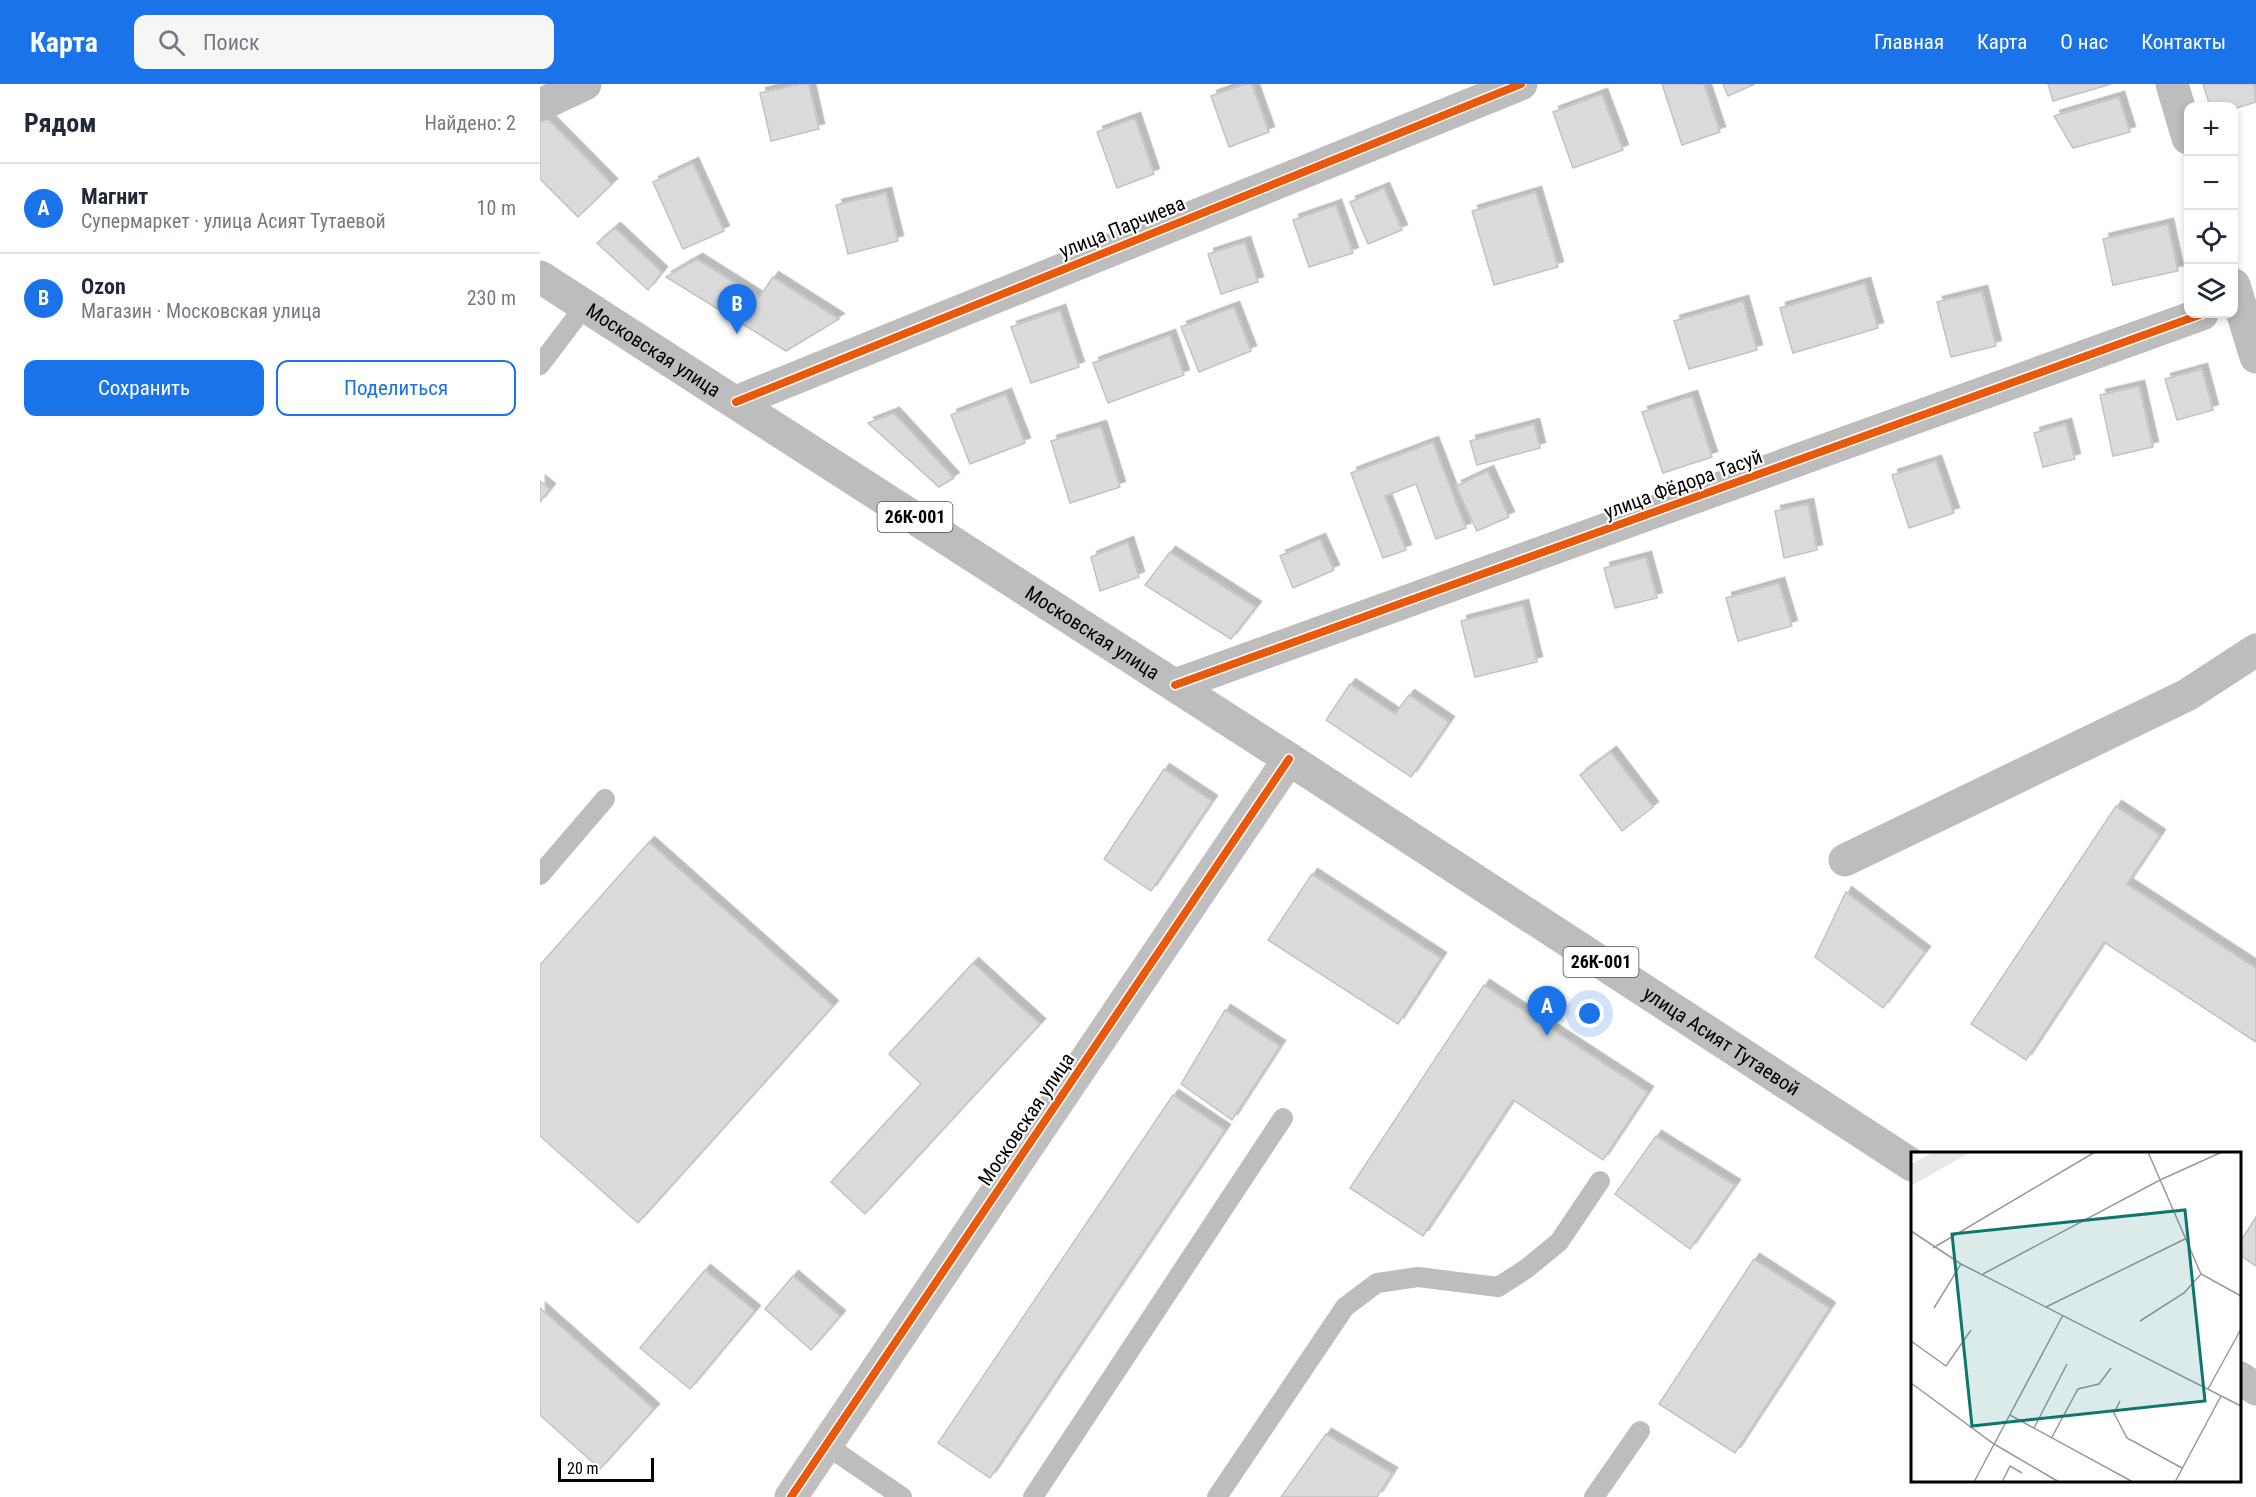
<!DOCTYPE html>
<html lang="ru">
<meta charset="utf-8">
<style>
body{margin:0;font-family:"Roboto Condensed",sans-serif;background:#f6f6f7;color:#1f2937}
.controls{position:absolute;right:18px;top:18px;display:grid;overflow:hidden;border-radius:12px;box-shadow:0 3px 9px #0003}
.controls button{width:54px;height:54px;display:grid;place-items:center;padding:0;border:0;border-bottom:2px solid #e0e1e3;background:#fff;color:#1f2937;font:30px sans-serif}
.scale{position:absolute;left:18px;bottom:15px;width:96px;box-sizing:border-box;padding-left:6px;border:3px solid #000;border-top:0;font-size:16px;line-height:21px;white-space:nowrap;color:#000;-webkit-text-stroke:4px #fff;paint-order:stroke}
.you{position:absolute;left:1050px;top:930px;width:21px;height:21px;margin:-15px;border:4px solid #fff;border-radius:50%;background:#1a73e8;box-shadow:0 0 0 9px #1a73e833}
.badge{display:grid;place-items:center;width:39px;height:39px;border-radius:50%;background:#1a73e8;color:#fff;font-size:20px;font-weight:700}
.pin{position:absolute;translate:-50% -50px;filter:drop-shadow(0 2px 3px #0008)}
.pin::after{content:'';position:absolute;top:32px;width:21px;height:18px;background:inherit;clip-path:polygon(0 0,100% 0,50% 100%)}
.list{margin:0;padding:0;list-style:none}
h2{display:flex;justify-content:space-between;align-items:center;height:78px;margin:0;padding:0 24px;font-size:26px}
h2 small{font-size:20px;font-weight:400;color:#747a83}
.list li{display:grid;grid-template-columns:39px 1fr auto;gap:18px;align-items:center;box-sizing:border-box;height:90px;padding:0 24px;border-top:2px solid #e0e1e3}
.list b{display:block;font-size:22px;white-space:nowrap}
.list p{margin:0;font-size:20px;white-space:nowrap;color:#747a83}
.list em{font-size:20px;font-style:normal;color:#747a83}
.actions{display:flex;gap:12px;padding:18px 24px}
.actions a{flex:1;padding:14px 0;border:2px solid #1a73e8;border-radius:12px;text-align:center;font-size:21px;color:#1a73e8}
.actions .main{background:#1a73e8;color:#fff}
.icon{flex:none;width:33px;height:33px;fill:none;stroke:currentColor;stroke-width:2;stroke-linecap:round;stroke-linejoin:round}
.map{position:relative;flex:none;width:1716px;height:1413px;overflow:hidden}
header{display:flex;align-items:center;gap:36px;box-sizing:border-box;height:84px;padding:0 30px;background:#1a73e8;color:#fff}
header strong{font-size:28px}
nav{display:flex;gap:33px;margin-inline-start:auto;font-size:21px}
.search{width:420px;height:54px;background:#f6f6f7;display:flex;align-items:center;gap:15px;box-sizing:border-box;padding:0 21px;border-radius:12px;color:#747a83;font-size:22px}
main{display:flex}
aside{flex:1;background:#fff}
.map>svg:first-child{display:block}
.building{fill:#dbdbdb;stroke:#c3c3c3;stroke-width:1.5;filter:url(#shadow)}
.lines{fill:none;stroke-linecap:round;stroke-linejoin:round}
.lane{stroke:#bdbdbd;stroke-width:20}
.street{stroke:#bdbdbd;stroke-width:33}
.secondary{stroke:#bfbfbf;stroke-width:33}
.primary{stroke:#bdbdbd;stroke-width:33}
.cycleway-casing{stroke:#fff;stroke-width:11}
.cycleway{stroke:#e8590c;stroke-width:8}
.labels{text-anchor:middle;stroke-width:4.5;stroke-linejoin:round;paint-order:stroke}
.shield{fill:#fff;stroke:#4c4c4c;stroke-width:1.5}
.shield-label{font-size:18px;font-weight:bold;fill:#000}
.street-label{font-size:20px;fill:#000;stroke:#fff}
.inset-road{fill:none;stroke:#999;stroke-width:1.5}
.view{fill:#0f766e;fill-opacity:0.15;stroke:#0f766e;stroke-width:3}
.inset-edge{fill:none;stroke:#000;stroke-width:3}
</style>
<header>
<strong>Карта</strong>
<div class="search"><svg class="icon" aria-label="search" viewBox="0 0 24 24"><circle cx="10" cy="10" r="6"/><path d="M15 15l6 6"/></svg>Поиск</div>
<nav><a>Главная</a><a>Карта</a><a>О нас</a><a>Контакты</a></nav>
</header>
<main>
<aside>
<h2>Рядом<small>Найдено: 2</small></h2>
<ul class="list">
<li><span class="badge">A</span><div><b>Магнит</b><p>Супермаркет · улица Асият Тутаевой</p></div><em>10 m</em></li>
<li><span class="badge">B</span><div><b>Ozon</b><p>Магазин · Московская улица</p></div><em>230 m</em></li>
</ul>
<div class="actions"><a class="main">Сохранить</a><a>Поделиться</a></div>
</aside>
<div class="map">
<svg width="1716" height="1413" viewBox="0 0 1716 1413">
<defs>
<filter id="shadow"><feDropShadow dx="5.5" dy="-5.5" stdDeviation="0" flood-color="#0004"/></filter>
</defs>
<rect width="100%" height="100%" fill="#fff"/>
<g class="building">
<polygon points="259,0 269,0 279,45 231,57 220,9"/>
<polygon points="704,0 712,0 729,48 689,63 671,12"/>
<polygon points="1122,0 1164,0 1180,48 1142,61"/>
<polygon points="1183,0 1215,0 1188,12"/>
<polygon points="1508,0 1571,0 1513,17"/>
<polygon points="1663,0 1714,0 1716,18 1694,25 1694,22 1670,22"/>
<polygon points="1062,10 1083,66 1033,84 1013,28"/>
<polygon points="1579,13 1590,48 1533,64 1514,32"/>
<polygon points="6,33 72,100 38,133 0,95 0,39"/>
<polygon points="595,34 614,90 577,104 557,48"/>
<polygon points="153,79 184,147 143,165 113,98"/>
<polygon points="844,104 862,146 828,160 810,118"/>
<polygon points="996,108 1018,183 954,201 932,127"/>
<polygon points="346,109 358,157 308,170 296,121"/>
<polygon points="796,121 813,169 769,183 753,136"/>
<polygon points="1628,140 1638,187 1573,201 1563,155"/>
<polygon points="75,144 122,188 108,206 57,159"/>
<polygon points="705,158 718,198 681,210 668,170"/>
<polygon points="157,175 219,214 233,193 299,235 246,267 126,193"/>
<polygon points="1325,199 1338,244 1253,269 1240,224"/>
<polygon points="1442,207 1456,262 1411,273 1397,218"/>
<polygon points="1203,217 1217,266 1149,285 1134,237"/>
<polygon points="694,223 711,267 659,288 641,243"/>
<polygon points="520,226 539,283 491,299 471,243"/>
<polygon points="630,251 644,291 568,319 553,279"/>
<polygon points="1662,285 1673,326 1637,336 1625,295"/>
<polygon points="1599,302 1613,363 1573,372 1560,311"/>
<polygon points="466,310 485,359 430,380 411,331"/>
<polygon points="1152,312 1172,373 1123,389 1102,328"/>
<polygon points="354,329 414,394 399,403 328,339"/>
<polygon points="994,340 1000,364 937,381 930,357"/>
<polygon points="1526,340 1535,375 1503,383 1494,349"/>
<polygon points="561,342 580,403 530,419 511,357"/>
<polygon points="893,358 926,444 896,455 876,400 845,412 866,466 843,474 811,389"/>
<polygon points="1396,377 1414,429 1369,444 1352,391"/>
<polygon points="948,387 969,433 937,447 916,402"/>
<polygon points="0,397 10,405 0,418"/>
<polygon points="1268,420 1277,466 1244,474 1235,427"/>
<polygon points="780,455 794,486 753,504 740,472"/>
<polygon points="588,458 599,493 560,507 551,473"/>
<polygon points="630,468 716,523 691,555 605,501"/>
<polygon points="1106,473 1117,514 1075,524 1064,484"/>
<polygon points="1239,499 1252,542 1198,557 1186,514"/>
<polygon points="983,521 997,578 935,593 921,537"/>
<polygon points="810,600 855,630 869,611 909,638 871,693 786,636"/>
<polygon points="1071,668 1113,723 1082,747 1040,691"/>
<polygon points="624,685 672,717 611,807 564,775"/>
<polygon points="1576,722 1620,751 1587,800 1716,884 1716,958 1564,858 1486,976 1431,940"/>
<polygon points="109,758 293,922 98,1139 0,1052 0,881"/>
<polygon points="772,790 901,874 858,940 728,856"/>
<polygon points="1306,808 1385,868 1343,924 1275,873"/>
<polygon points="433,879 500,940 325,1130 291,1098 381,1000 349,970"/>
<polygon points="944,901 1108,1008 1063,1076 973,1016 883,1152 810,1104"/>
<polygon points="685,926 740,962 692,1036 641,1000"/>
<polygon points="633,1011 685,1046 450,1394 398,1359"/>
<polygon points="1116,1052 1195,1101 1150,1165 1075,1110"/>
<polygon points="1716,1133 1716,1182 1700,1171 1700,1158"/>
<polygon points="1214,1175 1290,1224 1195,1369 1119,1320"/>
<polygon points="165,1186 215,1227 150,1305 100,1264"/>
<polygon points="253,1192 300,1232 271,1266 225,1225"/>
<polygon points="0,1224 114,1325 60,1385 0,1331"/>
<polygon points="786,1350 852,1389 837,1413 741,1413"/>
</g>
<g class="lines">
<g class="lane">
<polyline points="0,281 44,223"/>
<polyline points="0,791 65,715"/>
<polyline points="286,1361 362,1413"/>
<polyline points="493,1413 743,1034"/>
<polyline points="677,1413 805,1223 837,1199 878,1193 958,1203 986,1185 1019,1158 1060,1097"/>
<polyline points="1054,1413 1100,1347"/>
</g>
<g class="street">
<polyline points="1632,0 1648,54"/>
<polyline points="0,21 45,0"/>
<polyline points="1694,201 1716,273"/>
<polyline points="196,318 981,0"/>
<polyline points="635,601 1662,230"/>
<polyline points="1305,776 1647,611 1716,566"/>
</g>
<polyline class="secondary" points="251,1413 749,675"/>
<g class="primary">
<path id="s1" d="M0,193L749,675L1372,1081"/>
<polyline points="1700,1294 1716,1305"/>
</g>
<defs>
<g id="cycleway">
<polyline points="196,318 981,0"/>
<polyline points="635,601 1662,230"/>
<polyline points="251,1413 749,675"/>
</g>
</defs>
<use href="#cycleway" class="cycleway-casing"/>
<use href="#cycleway" class="cycleway"/>
</g>
<g class="labels">
<g class="shield">
<rect x="337.5" y="418" width="75" height="30" rx="4.5"/>
<rect x="1023.5" y="863" width="75" height="30" rx="4.5"/>
</g>
<g class="shield-label">
<text x="375" y="439">26К-001</text>
<text x="1061" y="884">26К-001</text>
</g>
<g class="street-label">
<text transform="translate(582 143) rotate(-22)" y="7">улица Парчиева</text>
<text dy="7" stroke="none"><textPath href="#s1" startOffset="135">Московская улица</textPath></text>
<text transform="translate(1143 400) rotate(-20)" y="7">улица Фёдора Тасуй</text>
<text dy="7" stroke="none"><textPath href="#s1" startOffset="657">Московская улица</textPath></text>
<text dy="7" stroke="none"><textPath href="#s1" startOffset="1407">улица Асият Тутаевой</textPath></text>
<text transform="translate(486 1035) rotate(-56)" y="7">Московская улица</text>
</g>
</g>
<g transform="translate(1371 1068)">
<rect width="330" height="330" fill="#fff"/>
<path d="M23,0H60L0,34V12Z" fill="#e8e8e8"/>
<path class="inset-road" d="M237,0L290,122L330,144M0,79L50,112L330,254M22,96L184,0M72,122L249,28L311,0M135,155L274,87M23,156L50,112M229,169L273,141L290,122M0,189L35,214L60,178M0,231L83,292L148,330M297,237L330,177M209,249L203,261L216,286L271,316M99,263L222,330M123,276L156,212M141,285L167,237L188,232L200,216M63,330L152,163M91,330L99,314L111,321M264,330L310,244"/>
<path class="view" d="M274,58L294,249L61,274L41,82Z"/>
<rect width="330" height="330" class="inset-edge"/>
</g>
</svg>
<div class="controls">
<button>+</button>
<button>−</button>
<button><svg class="icon" aria-label="locate" viewBox="0 0 24 24"><circle cx="12" cy="12" r="6"/><path d="M12 2v4M12 18v4M2 12h4M18 12h4"/></svg></button>
<button><svg class="icon" aria-label="layers" viewBox="0 0 24 24"><path d="M12 4l9 5-9 5-9-5zM3 14l9 5 9-5"/></svg></button>
</div>
<div class="scale">20 m</div>
<div class="you"></div>
<div class="pin badge" style="left:1007px;top:952px">A</div>
<div class="pin badge" style="left:197px;top:250px">B</div>
</div>
</main>
